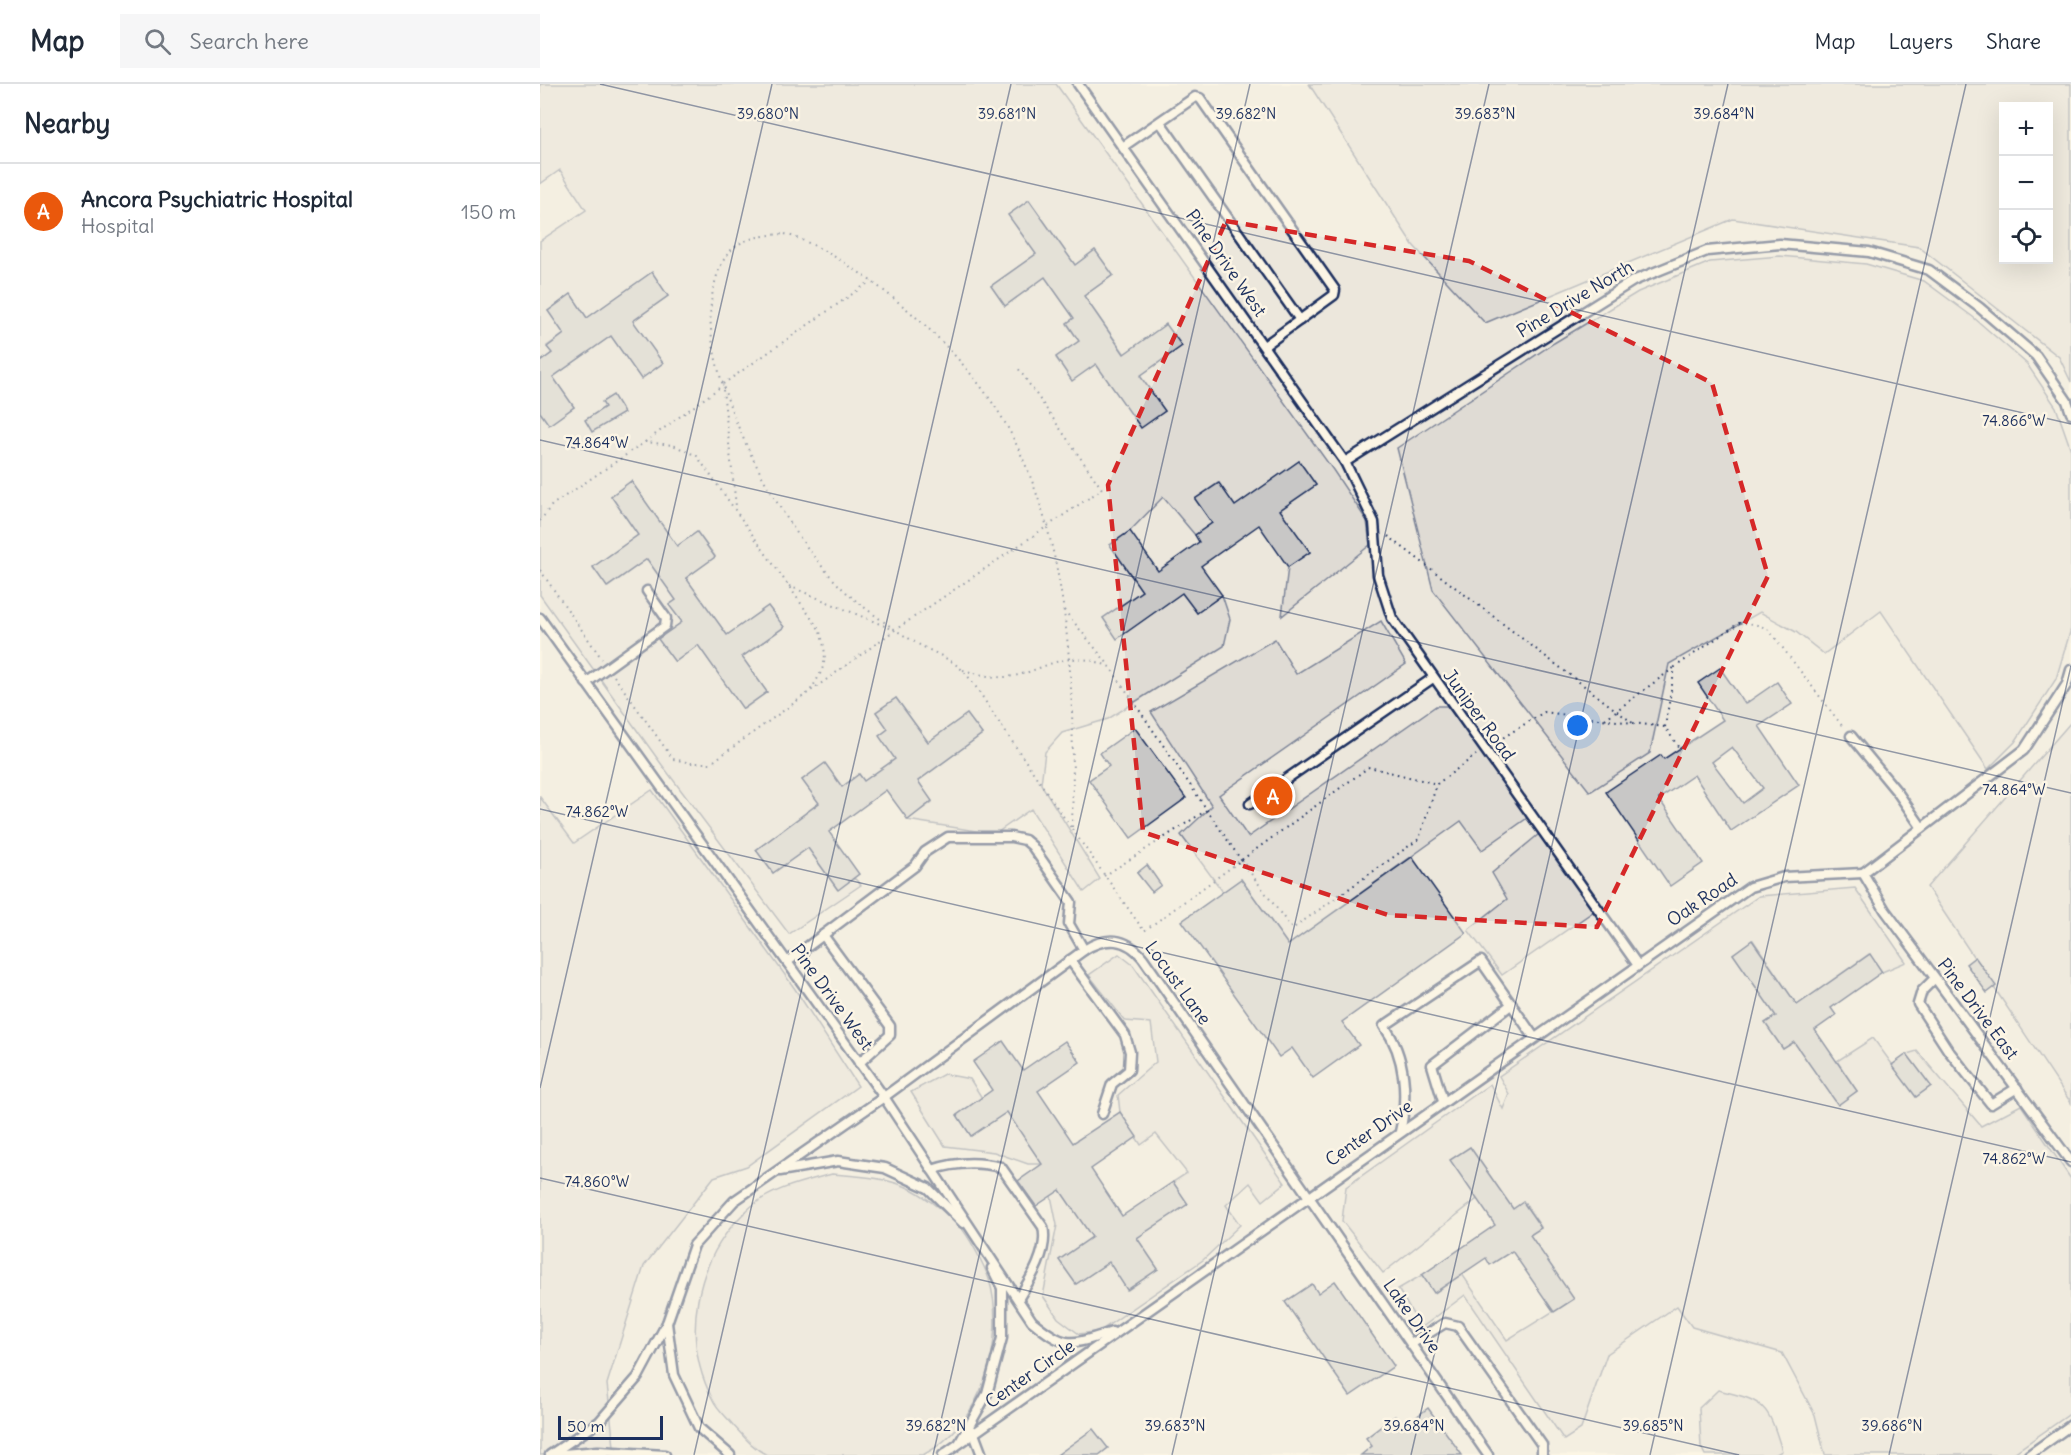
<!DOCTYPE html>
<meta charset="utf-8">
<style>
body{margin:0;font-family:Delius,sans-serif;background:#f6f6f7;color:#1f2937}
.controls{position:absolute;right:18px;top:18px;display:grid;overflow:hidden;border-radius:0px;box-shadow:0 6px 24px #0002}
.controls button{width:54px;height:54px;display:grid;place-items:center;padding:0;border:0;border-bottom:2px solid #e0e1e3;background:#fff;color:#1f2937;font:30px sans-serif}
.scale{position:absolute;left:18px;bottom:15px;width:105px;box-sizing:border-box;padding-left:6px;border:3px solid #1b2f5e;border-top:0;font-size:16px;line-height:21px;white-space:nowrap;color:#1b2f5e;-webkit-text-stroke:4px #fcf5e5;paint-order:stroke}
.you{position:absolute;left:1038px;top:642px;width:21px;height:21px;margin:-15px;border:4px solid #fff;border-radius:50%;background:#1a73e8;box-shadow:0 0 0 9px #1a73e833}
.badge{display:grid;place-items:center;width:39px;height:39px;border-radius:50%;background:#ea580c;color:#fff;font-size:20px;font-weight:700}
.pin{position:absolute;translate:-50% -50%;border:3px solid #fff;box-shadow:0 2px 6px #0006}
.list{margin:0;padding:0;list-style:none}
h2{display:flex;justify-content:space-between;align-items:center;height:78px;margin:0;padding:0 24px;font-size:26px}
h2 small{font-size:20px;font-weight:400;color:#747a83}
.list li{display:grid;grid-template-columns:39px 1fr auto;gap:18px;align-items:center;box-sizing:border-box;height:96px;padding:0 24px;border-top:2px solid #e0e1e3}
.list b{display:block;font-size:22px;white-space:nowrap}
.list p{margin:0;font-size:20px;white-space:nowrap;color:#747a83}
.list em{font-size:20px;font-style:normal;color:#747a83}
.icon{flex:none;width:33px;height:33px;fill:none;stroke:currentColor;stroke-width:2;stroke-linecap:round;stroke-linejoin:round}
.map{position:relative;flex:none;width:1531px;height:1371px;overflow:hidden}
header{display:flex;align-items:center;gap:36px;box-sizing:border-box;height:84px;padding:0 30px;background:#fff;border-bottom:2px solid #e0e1e3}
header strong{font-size:28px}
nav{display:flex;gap:33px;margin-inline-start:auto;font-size:21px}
.search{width:420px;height:54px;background:#f6f6f7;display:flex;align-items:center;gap:15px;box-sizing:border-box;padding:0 21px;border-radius:0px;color:#747a83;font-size:22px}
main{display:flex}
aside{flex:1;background:#fff}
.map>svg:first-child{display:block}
.built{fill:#ece7dc}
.green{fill:#dfdbd4;stroke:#7d8599;stroke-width:1.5;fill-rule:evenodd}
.building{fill:#c8c7c6;stroke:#1b2f5e;stroke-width:1.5;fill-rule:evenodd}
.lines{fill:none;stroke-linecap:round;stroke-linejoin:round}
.service-casing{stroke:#1b2f5e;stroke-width:13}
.path{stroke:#1b2f5e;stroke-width:2;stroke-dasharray:1.5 4.5;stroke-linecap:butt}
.service{stroke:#fcf5e5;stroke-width:8}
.marked{fill:none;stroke:#d62828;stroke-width:4.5;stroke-dasharray:12 8;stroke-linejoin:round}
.ticks{fill:none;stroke:#1b2f5e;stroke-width:1.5;stroke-opacity:0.45}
.labels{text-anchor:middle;stroke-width:5;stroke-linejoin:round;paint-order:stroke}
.street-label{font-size:18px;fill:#1b2f5e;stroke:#fcf5e5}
.ticks-label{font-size:15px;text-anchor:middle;fill:#1b2f5e;stroke:#fcf5e5;stroke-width:5;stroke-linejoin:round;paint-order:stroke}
</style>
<header>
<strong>Map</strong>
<div class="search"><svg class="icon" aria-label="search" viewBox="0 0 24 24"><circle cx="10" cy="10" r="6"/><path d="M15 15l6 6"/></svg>Search here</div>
<nav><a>Map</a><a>Layers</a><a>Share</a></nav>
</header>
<main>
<aside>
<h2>Nearby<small></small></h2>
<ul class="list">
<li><span class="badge">A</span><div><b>Ancora Psychiatric Hospital</b><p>Hospital</p></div><em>150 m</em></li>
</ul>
</aside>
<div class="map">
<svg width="1531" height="1371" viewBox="0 0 1531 1371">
<rect width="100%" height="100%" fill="#fcf5e5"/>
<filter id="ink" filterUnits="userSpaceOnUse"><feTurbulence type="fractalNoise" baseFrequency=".0167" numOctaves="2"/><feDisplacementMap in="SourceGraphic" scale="12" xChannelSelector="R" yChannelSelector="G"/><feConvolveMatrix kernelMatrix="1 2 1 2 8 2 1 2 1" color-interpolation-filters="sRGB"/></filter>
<g filter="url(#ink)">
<polygon class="built" points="0,0 1109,0 945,238 1193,134 1379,163 1519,273 1531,298 1531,638 1387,803 1531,1019 1531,1371 0,1371 67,1299 104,1182 174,1093 0,787"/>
<g class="green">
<path d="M0,0H516L793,386L827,437L830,461L742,532L748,483L770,468L740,426L776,401L759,377L695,422L678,399L655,415L672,439L655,451L623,413L590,447L570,461L602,507L563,534L577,554L642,509L657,529L682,511L690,535L684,562L568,635L522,649L505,668L501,700L560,795L544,808L491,725L455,750L367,736L392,718L378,697L442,650L427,630L388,658L356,614L336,628L365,668L324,697L319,690L302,703L285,680L262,696L279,719L216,766L233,789L268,764L297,805L314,794L321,801L249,850L122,681L0,511V328L9,340L34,323L13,293L71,252L101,294L93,237L128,212L111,189L47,234L31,210L8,227L24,250L7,262L12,269L0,278V157L46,126L20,86L0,100ZM489,116L535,181L555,166L573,191L544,212L625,327L601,343L556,280L532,296L516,274L539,257L527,240L534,234L505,193L465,222L451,202L496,170L469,131ZM91,398L137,462L157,448L175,472L146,494L187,551L228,522L244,543L202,573L227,608L204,625L158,561L135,578L118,555L142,538L129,521L136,516L107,475L68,503L53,484L98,451L71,412Z"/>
<path d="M769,0H1531V298L1519,273L1379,163L1193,135L945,239L873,161ZM1464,22H1508V176H1464Z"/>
<polygon points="1240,172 1326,180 1384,197 1433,233 1487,280 1516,323 1531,366 1531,545 1516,595 1475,658 1448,685 1341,527 1284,570 1256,548 1220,528 1129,580 1110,669 1050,708 893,506 857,364 1014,259 1098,208 1170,178"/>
<polygon points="841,537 866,580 679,711 708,753 896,622 907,622 990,732 942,766 921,737 748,861 701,795 683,808 641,751 672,722 611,628 735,555 756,590"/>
<polygon points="1531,638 1531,1019 1387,803"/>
<polygon points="112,706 255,905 318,1002 207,1082 174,1093 104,1182 67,1300 75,1371 0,1371 0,713 34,759"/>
<polygon points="999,750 1054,827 962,891 928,846 967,815 952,789"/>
<polygon points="1315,804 1366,878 1342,888 1329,870 1257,921 1213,856 1193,870 1236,932 1225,939 1243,965 1254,958 1298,1020 1317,1007 1297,977 1333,954 1376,1013 1391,1002 1367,970 1377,967 1441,1042 1481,1021 1531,1095 1531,1329 1471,1371 1285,1371 1275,1331 1242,1269 1152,1243 1137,1222 1067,1270 1041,1345 1024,1356 925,1211 881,1244 858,1205 882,1191 895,1209 922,1190 967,1256 1033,1215 990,1151 1001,1143 984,1118 973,1125 930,1063 911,1076 937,1115 843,1189 802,1137 806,1103 950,1000 963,1025 969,1010 959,992 1219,812"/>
<polygon points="579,870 593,881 745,1099 723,1117 710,1099 686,1121 700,1141 663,1176 560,1247 539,1250 518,1234 503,1212 517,1141 511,1112 520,1106 552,1153 519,1176 536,1200 569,1178 588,1206 618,1185 597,1154 647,1120 633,1098 647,1089 616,1050 601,1061 580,1028 578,1011 616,978 611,939 585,937 549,891"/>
<polygon points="404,990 430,995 442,1014 417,1031 431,1052 467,1028 502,1080 488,1080 454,1068 405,1062 371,1008"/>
<path d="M292,1090C319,1092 348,1093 373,1106C385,1112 414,1135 423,1146C432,1158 444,1181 449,1195C467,1256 443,1340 383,1371H227C213,1364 204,1353 193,1341C187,1333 177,1325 173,1316C140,1254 155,1176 205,1128C228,1105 262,1098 292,1090Z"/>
<path d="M1178,1306C1225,1317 1228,1320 1242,1367L1235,1371H1165L1161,1363L1159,1324Z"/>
</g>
<g class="building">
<polygon points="489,116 535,181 555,166 573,191 544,212 584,270 626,240 642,262 600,292 625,327 601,344 556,280 532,297 516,273 539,257 527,239 534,234 505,193 465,222 451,202 496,170 468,131"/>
<polygon points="112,188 128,212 93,237 123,279 101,295 71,252 13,293 34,323 9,341 0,328 0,278 12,269 7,263 24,250 8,227 31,210 47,234"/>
<polygon points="73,311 84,329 52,348 45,336 65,323 62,318"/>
<polygon points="759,377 776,401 740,426 770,468 748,483 719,441 661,482 682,511 657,529 642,509 577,555 563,534 602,507 570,461 590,447 618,487 659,458 655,451 672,439 655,415 679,399 695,422"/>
<polygon points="91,397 137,462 157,448 175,473 146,494 187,551 228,522 244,543 202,573 227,608 203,625 158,561 135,578 118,555 142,538 129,521 136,516 107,475 67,503 53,483 98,451 71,412"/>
<path d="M1180,584L1205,620L1237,598L1252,620L1219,642L1259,701L1191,747L1154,691L1119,715L1163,779L1130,802L1066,708L1121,671L1124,675L1183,636L1158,599ZM1192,663L1223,704L1203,719L1172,678Z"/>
<polygon points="356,614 388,658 427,630 442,650 378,697 392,717 368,736 346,706 289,748 319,790 298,806 268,764 233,789 216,766 279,719 262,696 285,679 302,703 319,690 324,697 355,675 339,652 348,645 336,628"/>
<polygon points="595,644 646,714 591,754 549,696 569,682 560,669"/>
<polygon points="872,773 926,849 802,938 819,961 773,994 752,964 739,973 642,837 701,795 748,861"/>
<polygon points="607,781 621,801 612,808 597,789"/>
<polygon points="1212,856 1257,921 1330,870 1342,888 1291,924 1296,931 1275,946 1317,1007 1298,1021 1254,958 1243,965 1225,939 1236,932 1193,870"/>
<polygon points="1435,873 1456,902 1447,909 1426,880"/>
<polygon points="463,957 483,986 525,957 540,978 498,1007 533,1059 580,1028 597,1053 551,1085 582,1132 633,1098 648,1120 597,1154 618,1185 587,1206 569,1178 536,1200 519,1176 552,1153 520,1106 496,1122 478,1097 502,1080 467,1028 431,1052 417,1031 452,1006 433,978"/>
<polygon points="1367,970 1391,1002 1376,1013 1352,981"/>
<polygon points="930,1063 973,1125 983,1118 1001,1144 990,1151 1034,1215 1014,1228 972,1167 950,1181 946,1174 894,1209 882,1191 955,1141 910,1076"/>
<polygon points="795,1197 854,1282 810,1312 745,1218 772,1200 778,1209"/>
<polygon points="888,1324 922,1371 821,1371 832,1362 826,1354 855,1332 863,1343"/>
<polygon points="553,1345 568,1364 559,1371 517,1371"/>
</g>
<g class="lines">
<defs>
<g id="service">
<polyline points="538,0 805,378 834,438 838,491 852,534 1097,880"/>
<polyline points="620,38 760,236"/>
<polyline points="584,62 655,13 660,14 795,206 794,211 724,262"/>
<polyline points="805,378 1093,197 1167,167 1240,160 1329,168 1389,186 1440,224 1496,272 1527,317 1531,329"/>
<path d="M0,534L344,1013L492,1237C527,1266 530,1261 572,1248"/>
<polyline points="46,599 125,542 126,534 107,507"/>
<polyline points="1311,652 1358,709 1382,744"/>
<polyline points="710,720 893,594"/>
<polyline points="1323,789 1345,826 1531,1078"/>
<polyline points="1323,789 1484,666 1527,600 1531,586"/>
<polyline points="283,851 350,942 350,951 319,979"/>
<polyline points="530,876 585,951 590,968 589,986 572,1000 562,1030"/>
<polyline points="247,878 375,782 385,768 408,753 471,753 485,756 492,762 531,818 529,840 544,866"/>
<polyline points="1395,894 1382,907 1378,920 1408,966 1451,1020 1477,1004"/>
<polyline points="903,1017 892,981 972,920"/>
<path d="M860,1048C868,1013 866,972 844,942L941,877L994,953"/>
<path d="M392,1086C415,1078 437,1077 461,1083L503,1143C509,1167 490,1196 478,1215"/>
<polyline points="240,1087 298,1077 345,1084 388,1104 423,1139"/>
<polyline points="871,1260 905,1239 918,1242 1002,1361 1002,1371"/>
<polyline points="433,1347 442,1371"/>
<polyline points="420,1358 447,1310 462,1254 462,1204 452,1184"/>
<polyline points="10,1371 59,1338 98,1293 127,1239"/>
<polyline points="12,1371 58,1367 125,1371"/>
<path d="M190,1371L159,1344L134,1291L127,1239L154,1161L194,1117L344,1013L544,866C566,852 586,853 603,874L948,1371"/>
<polyline points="403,1371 1210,803 1244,793 1323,789"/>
<polyline points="1489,1371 1531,1341"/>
</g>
</defs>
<use href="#service" class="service-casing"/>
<g class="path">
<path d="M245,150C285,162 324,191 357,217C397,249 445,300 469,346C533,467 535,612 532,745C507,709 483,673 458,637C447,621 437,602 424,588C414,576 392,568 378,560C356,547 335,532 315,516C250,463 157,296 172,212C181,164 197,152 245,150Z"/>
<polyline points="183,300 331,197"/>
<polyline points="183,306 196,422"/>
<polyline points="105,358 183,301"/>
<path d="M0,437L12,421L105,358L133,361L157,372L279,545C289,574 286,582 270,607"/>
<polyline points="848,452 1094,640"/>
<polyline points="0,486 62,575"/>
<polyline points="249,502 352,545"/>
<polyline points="524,526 568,580"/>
<path d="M423,586C434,589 445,592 456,593C498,596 518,559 570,583L701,776L752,845L879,755L897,700L936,671"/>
<polyline points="74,592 133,675 151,679 171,679 355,546 562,405 478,284"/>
<polyline points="1065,635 1135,583"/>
<path d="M1125,643L1135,583L1199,539C1211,539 1218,540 1229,546L1303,643"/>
<polyline points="953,660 1004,628 1125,643 1139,664"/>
<polyline points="532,745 604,847 829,683 897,700"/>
<polyline points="564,792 667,726"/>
</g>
<use href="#service" class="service"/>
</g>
</g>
<path d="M0 0H1531V1371H0ZM686,137L929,177L1172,299L1228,492L1057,843L848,831L603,748L568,401Z" fill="#fcf5e5" fill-opacity=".55" fill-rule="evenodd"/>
<path class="marked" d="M686,137L929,177L1172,299L1228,492L1057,843L848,831L603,748L568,401Z"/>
<path class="ticks" d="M60,0L1531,340M0,356L1531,709M0,725L1531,1078M0,1004L232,0M0,1094L1199,1371M154,1371L471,0M393,1371L710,0M632,1371L949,0M871,1371L1188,0M1110,1371L1426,0M1349,1371L1531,582"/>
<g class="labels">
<g class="street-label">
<text transform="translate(686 179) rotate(55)" y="6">Pine Drive West</text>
<text transform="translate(1035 215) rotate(-31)" y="6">Pine Drive North</text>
<text transform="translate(939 631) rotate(54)" y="6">Juniper Road</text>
<text transform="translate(1162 816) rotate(-34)" y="6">Oak Road</text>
<text transform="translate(638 899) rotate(54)" y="6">Locust Lane</text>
<text transform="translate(292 913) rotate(54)" y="6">Pine Drive West</text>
<text transform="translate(1438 925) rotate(53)" y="6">Pine Drive East</text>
<text transform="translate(829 1049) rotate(-35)" y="6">Center Drive</text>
<text transform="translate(872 1232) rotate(55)" y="6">Lake Drive</text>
<text transform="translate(490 1290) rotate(-35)" y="6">Center Circle</text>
</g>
</g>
<g class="ticks-label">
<text x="228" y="35">39.680°N</text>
<text x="467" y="35">39.681°N</text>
<text x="706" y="35">39.682°N</text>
<text x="945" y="35">39.683°N</text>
<text x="1184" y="35">39.684°N</text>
<text x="1474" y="342">74.866°W</text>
<text x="57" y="364">74.864°W</text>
<text x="1474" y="711">74.864°W</text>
<text x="57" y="733">74.862°W</text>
<text x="1474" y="1080">74.862°W</text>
<text x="57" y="1103">74.860°W</text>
<text x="396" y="1347">39.682°N</text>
<text x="635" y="1347">39.683°N</text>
<text x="874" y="1347">39.684°N</text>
<text x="1113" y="1347">39.685°N</text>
<text x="1352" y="1347">39.686°N</text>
</g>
</svg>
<div class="controls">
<button>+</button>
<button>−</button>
<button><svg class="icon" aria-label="locate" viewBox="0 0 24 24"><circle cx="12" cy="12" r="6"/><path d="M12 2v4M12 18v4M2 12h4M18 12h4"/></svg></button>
</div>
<div class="scale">50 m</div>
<div class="you"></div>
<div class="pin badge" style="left:733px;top:712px">A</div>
</div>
</main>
